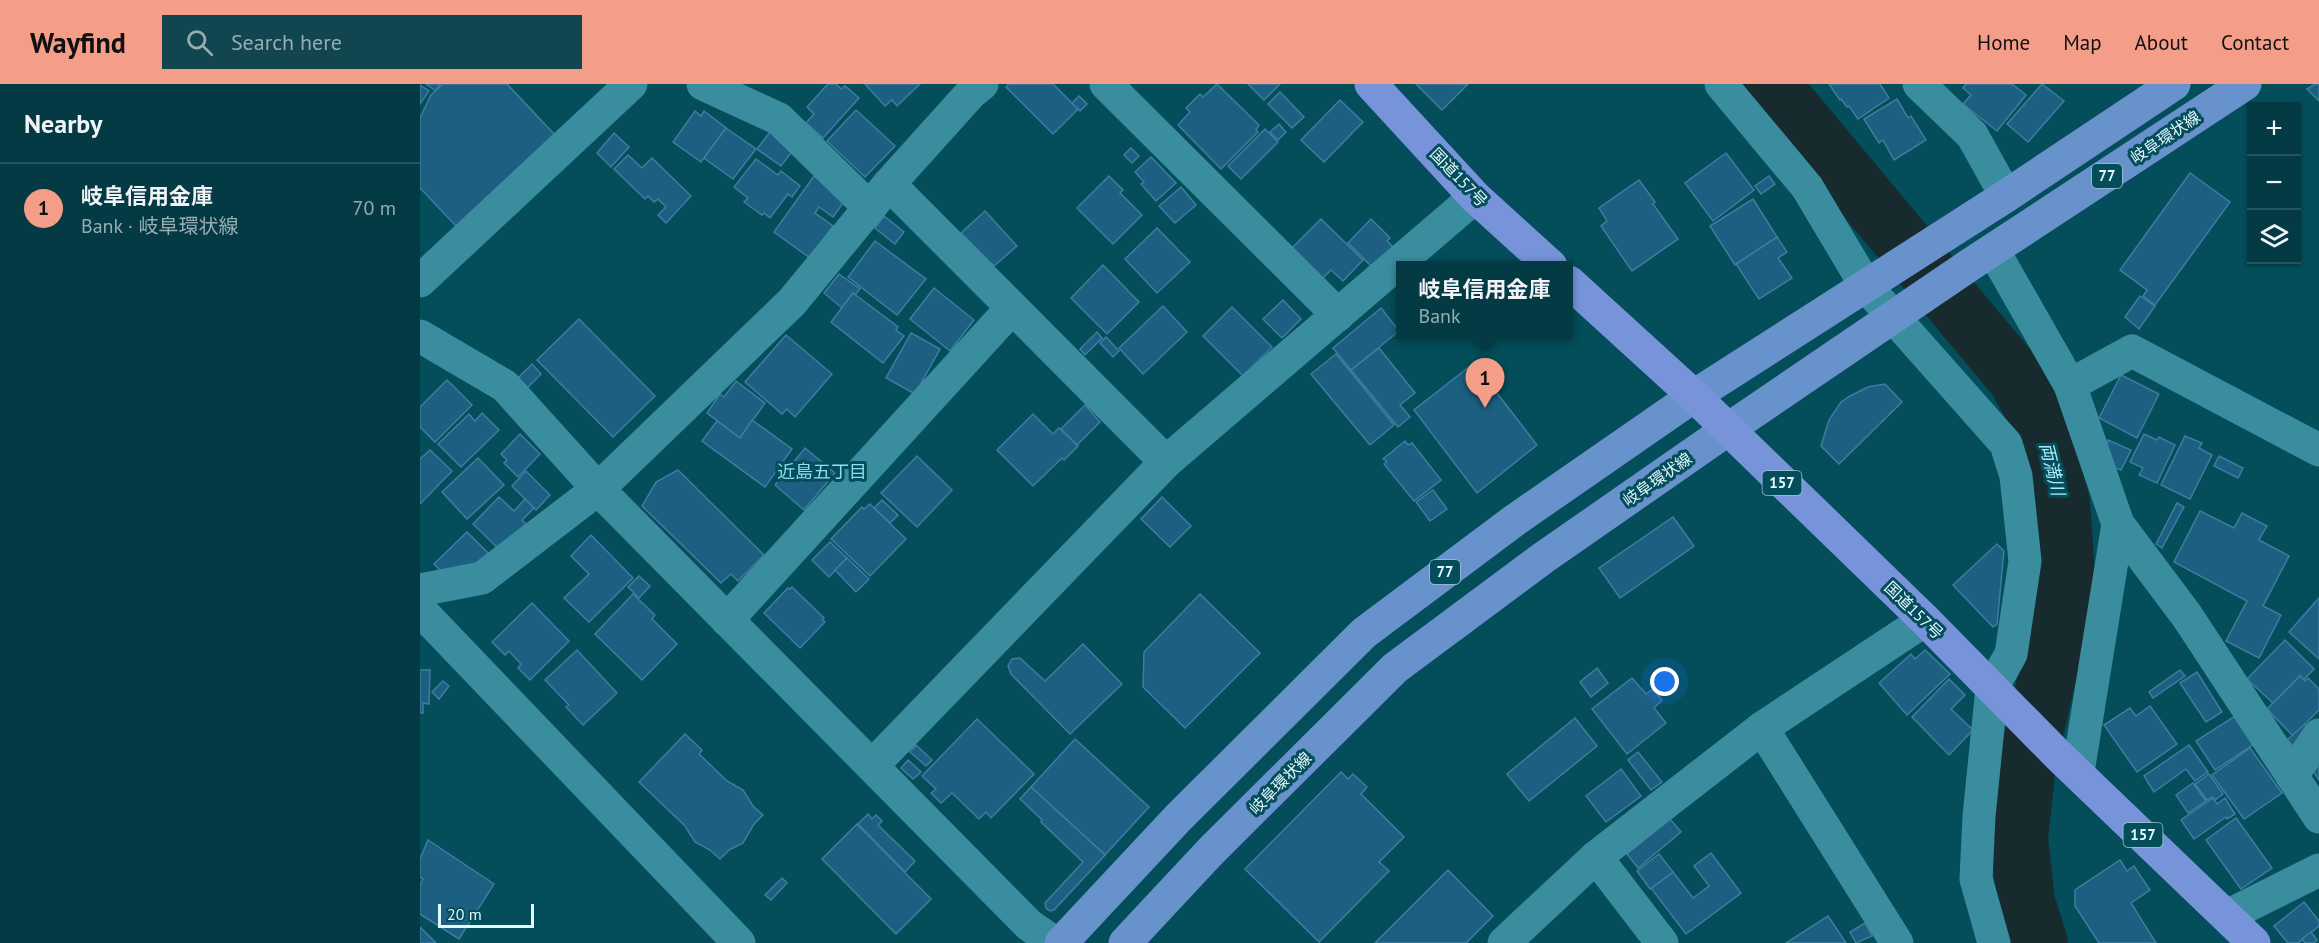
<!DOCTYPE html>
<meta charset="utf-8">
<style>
body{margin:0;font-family:"PT Sans","Noto Sans JP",sans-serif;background:#11454f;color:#f1f3f6}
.controls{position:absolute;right:18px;top:18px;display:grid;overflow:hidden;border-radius:0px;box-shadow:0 2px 4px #0004}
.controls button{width:54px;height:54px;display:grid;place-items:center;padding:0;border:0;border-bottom:2px solid #24545d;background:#033a44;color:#f1f3f6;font:30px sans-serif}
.scale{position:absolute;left:18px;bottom:15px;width:96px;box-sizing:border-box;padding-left:6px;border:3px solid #e2f9ff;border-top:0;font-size:16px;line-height:21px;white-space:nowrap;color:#e2f9ff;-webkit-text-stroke:4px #044d5a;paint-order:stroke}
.you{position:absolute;left:1245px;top:598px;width:21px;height:21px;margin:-15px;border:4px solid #fff;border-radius:50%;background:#1a73e8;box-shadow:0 0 0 9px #1a73e833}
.badge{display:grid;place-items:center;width:39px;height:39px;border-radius:50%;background:#f49e89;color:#111;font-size:20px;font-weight:700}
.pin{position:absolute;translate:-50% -50px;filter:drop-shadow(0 2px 3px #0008)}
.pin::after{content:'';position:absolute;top:32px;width:21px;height:18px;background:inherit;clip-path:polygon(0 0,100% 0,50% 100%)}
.popup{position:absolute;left:976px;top:177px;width:177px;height:78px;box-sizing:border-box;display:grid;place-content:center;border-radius:0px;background:#033a44;filter:drop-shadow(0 2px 4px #0005);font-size:20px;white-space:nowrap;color:#97adb2}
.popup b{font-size:22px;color:#f1f3f6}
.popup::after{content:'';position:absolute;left:50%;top:100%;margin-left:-12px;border:12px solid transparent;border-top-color:#033a44}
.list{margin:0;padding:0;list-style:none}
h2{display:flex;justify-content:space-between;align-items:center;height:78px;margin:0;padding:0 24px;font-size:26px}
h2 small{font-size:20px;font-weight:400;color:#97adb2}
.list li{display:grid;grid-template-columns:39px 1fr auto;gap:18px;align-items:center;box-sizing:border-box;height:90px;padding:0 24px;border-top:2px solid #24545d}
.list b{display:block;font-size:22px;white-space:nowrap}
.list p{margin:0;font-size:20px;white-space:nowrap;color:#97adb2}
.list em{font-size:20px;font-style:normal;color:#97adb2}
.icon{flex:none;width:33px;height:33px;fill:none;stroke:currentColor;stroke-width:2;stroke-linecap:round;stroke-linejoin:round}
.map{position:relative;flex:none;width:1899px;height:859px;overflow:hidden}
header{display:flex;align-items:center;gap:36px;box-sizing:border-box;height:84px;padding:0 30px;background:#f49e89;color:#111}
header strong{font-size:28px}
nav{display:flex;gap:33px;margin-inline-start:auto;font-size:21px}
.search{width:420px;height:54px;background:#11454f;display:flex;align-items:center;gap:15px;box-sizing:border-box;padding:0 21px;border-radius:0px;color:#97adb2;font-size:22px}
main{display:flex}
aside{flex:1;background:#033a44}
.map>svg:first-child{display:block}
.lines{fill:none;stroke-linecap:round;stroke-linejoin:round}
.river{stroke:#172b2f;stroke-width:58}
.building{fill:#1d5f80;stroke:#3e7d9f;stroke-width:1.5}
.minor{stroke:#3a8d9f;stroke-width:33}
.tertiary{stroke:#3a8d9f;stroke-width:33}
.primary{stroke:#6892cb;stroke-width:33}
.trunk{stroke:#7794da;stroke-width:33}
.labels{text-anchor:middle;stroke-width:6;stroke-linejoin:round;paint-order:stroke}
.shield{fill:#044d5a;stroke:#9fc5ce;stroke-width:1.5}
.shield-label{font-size:15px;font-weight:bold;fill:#e2f9ff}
.street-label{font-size:16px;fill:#e2f9ff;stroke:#044d5a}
.water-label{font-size:18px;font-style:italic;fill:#abe9f8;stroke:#044d5a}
.neighbourhood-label{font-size:18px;fill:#8cddf1;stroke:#044d5a}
</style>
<header>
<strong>Wayfind</strong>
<div class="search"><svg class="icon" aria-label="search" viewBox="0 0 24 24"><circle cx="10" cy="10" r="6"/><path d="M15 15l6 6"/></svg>Search here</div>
<nav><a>Home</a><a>Map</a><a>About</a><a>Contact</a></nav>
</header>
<main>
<aside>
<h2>Nearby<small></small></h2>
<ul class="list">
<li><span class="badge">1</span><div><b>岐阜信用金庫</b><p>Bank · 岐阜環状線</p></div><em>70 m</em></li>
</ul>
</aside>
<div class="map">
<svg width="1899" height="859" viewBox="0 0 1899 859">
<rect width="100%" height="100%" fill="#044d5a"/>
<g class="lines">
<polyline class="river" points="1351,0 1597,295 1620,337 1641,419 1646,492 1635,559 1607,680 1599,755 1606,818 1619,859"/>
</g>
<g class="building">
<polygon points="6,0 20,0 16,7"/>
<polygon points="23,0 87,0 135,51 36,142 0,104 0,34 11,11"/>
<polygon points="408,0 416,0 421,5 425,2 439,14 403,54 386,39 394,30 387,23"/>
<polygon points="445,0 500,0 477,22 472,16 465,22"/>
<polygon points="589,0 633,0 658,25 633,50 586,3"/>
<polygon points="797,0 839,41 836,46 838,48 801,85 758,41 770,28 766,24 780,10 783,13"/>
<polygon points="828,0 860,0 844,16"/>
<polygon points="996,0 1048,0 1022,26"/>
<polygon points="1409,0 1460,0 1469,14 1438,35 1429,22 1427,23 1421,15 1420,16"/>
<polygon points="1546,0 1592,0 1606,11 1577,47 1543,20 1551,11 1543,4"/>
<polygon points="1622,0 1644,17 1608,58 1587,40"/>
<polygon points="1895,0 1899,0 1899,17 1887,5"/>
<polygon points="0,1 9,7 0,20"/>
<polygon points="860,8 884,33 872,44 848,20"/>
<polygon points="659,12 667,20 660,27 652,19"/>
<polygon points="1477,15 1488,34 1491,32 1506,56 1474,76 1463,56 1459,59 1444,35"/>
<polygon points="920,16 943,38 904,78 881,56"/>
<polygon points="436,26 475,62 445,93 407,57"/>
<polygon points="275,27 281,32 284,27 306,44 281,78 253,58"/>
<polygon points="859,40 866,48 858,56 850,48"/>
<polygon points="306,44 336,65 313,95 284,74"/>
<polygon points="845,45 858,58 821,95 808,82"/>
<polygon points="350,48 374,65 361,82 337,65"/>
<polygon points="194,49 209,63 191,83 177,69"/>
<polygon points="711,64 719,72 712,79 704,71"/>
<polygon points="1306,69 1334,106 1293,137 1265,99"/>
<polygon points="208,71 222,84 232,74 271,112 246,139 238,131 246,123 238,115 234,118 228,112 225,115 194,85"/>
<polygon points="731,73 756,99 736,117 721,100 724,98 715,88"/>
<polygon points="336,75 358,91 361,87 380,102 372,113 368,110 350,134 344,129 342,131 324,118 328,114 314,103"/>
<polygon points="1770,89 1810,118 1735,221 1723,212 1727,206 1700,186"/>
<polygon points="394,92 426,115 413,133 399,123 395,129 413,142 390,174 354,148"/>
<polygon points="689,92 703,106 700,109 722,131 693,160 657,124"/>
<polygon points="1349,92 1355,100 1341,110 1335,102"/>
<polygon points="1219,96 1235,118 1233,120 1258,155 1212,187 1181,142 1187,137 1179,124"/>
<polygon points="761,103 776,121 755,139 739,122"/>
<polygon points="1333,115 1357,153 1315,181 1290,142"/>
<polygon points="565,127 597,162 574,182 541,149"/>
<polygon points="464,132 484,148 475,160 455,144"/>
<polygon points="901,135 943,176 923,197 911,186 902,195 871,165"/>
<polygon points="951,135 970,154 967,157 975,165 955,186 928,159"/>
<polygon points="737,144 770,178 737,209 705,175"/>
<polygon points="1357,153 1367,168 1358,174 1372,194 1339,215 1316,180"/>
<polygon points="455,157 506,195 477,231 428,193"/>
<polygon points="683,181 719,218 687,250 651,214"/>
<polygon points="419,190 440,205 435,211 433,209 422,224 404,209"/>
<polygon points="514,204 554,236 530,267 490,235"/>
<polygon points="433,209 478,243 476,246 484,252 463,279 411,238"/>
<polygon points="1720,212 1735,222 1719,245 1705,233"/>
<polygon points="863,216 881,235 862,254 843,235"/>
<polygon points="743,222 767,248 723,290 699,264"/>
<polygon points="812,223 852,263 823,292 783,252"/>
<polygon points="961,224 979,247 931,286 913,264"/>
<polygon points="159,235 235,312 193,353 117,276"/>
<polygon points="677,248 682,254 665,271 660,265"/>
<polygon points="491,249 520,265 495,310 466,294"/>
<polygon points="366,251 412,290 375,333 367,325 362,330 325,298"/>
<polygon points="686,253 699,267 693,273 680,259"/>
<polygon points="959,264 995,309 980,321 990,333 978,343 931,286"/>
<polygon points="916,270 974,341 950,361 891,290"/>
<polygon points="1054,279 1117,361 1057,409 994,326"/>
<polygon points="112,280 121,290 105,306 95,297"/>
<polygon points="1701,291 1739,310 1717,354 1679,334"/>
<polygon points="27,296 52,321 15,358 0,343 0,323"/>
<polygon points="316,297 345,319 320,354 287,329 300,310 304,313"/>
<polygon points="1465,300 1482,318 1419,380 1401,362 1409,336 1421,318 1430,312 1448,303"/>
<polygon points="665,321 680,338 657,361 641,345"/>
<polygon points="62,329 79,346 41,383 18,360 49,330 55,337"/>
<polygon points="613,330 633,350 639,344 658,362 644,376 642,374 613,402 577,366"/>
<polygon points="332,336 372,365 345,403 282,357 297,337 320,354"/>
<polygon points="100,350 120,370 98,393 84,379 87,376 81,370"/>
<polygon points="1724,350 1737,356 1739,353 1755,361 1737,399 1719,391 1723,384 1710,378"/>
<polygon points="1765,352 1782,359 1779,364 1792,371 1770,415 1741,401"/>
<polygon points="1688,356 1711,366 1701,386 1693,383 1687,360"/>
<polygon points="985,357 988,361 992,359 1021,396 994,417 964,380 967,378 963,375"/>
<polygon points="385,364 415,389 384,426 355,401"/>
<polygon points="10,366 32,387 0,420 0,375"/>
<polygon points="497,372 532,406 497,443 461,409"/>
<polygon points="1799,372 1823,384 1818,394 1794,382"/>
<polygon points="58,374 84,401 47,435 22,408"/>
<polygon points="258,386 344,471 318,497 311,490 301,499 222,422 236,398"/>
<polygon points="106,387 130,411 116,426 92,402"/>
<polygon points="1013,406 1027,425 1010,437 996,418"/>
<polygon points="79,413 94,427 105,415 114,424 102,436 107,441 81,467 53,440"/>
<polygon points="742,413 771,442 750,463 721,435"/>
<polygon points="462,416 478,431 470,439 454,424"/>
<polygon points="1757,419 1764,423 1742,464 1736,460"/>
<polygon points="450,420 486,455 450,492 411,455 442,423 444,425"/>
<polygon points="1780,427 1814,444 1822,429 1847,442 1839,456 1869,472 1843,522 1861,531 1839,574 1806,557 1827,517 1754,478"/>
<polygon points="1253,433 1274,462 1200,514 1179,484"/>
<polygon points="47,448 73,474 26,492 14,480"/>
<polygon points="171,451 213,494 169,538 144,514 169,490 151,472"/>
<polygon points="410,458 427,474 409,493 392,476"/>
<polygon points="1577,460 1584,467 1577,540 1573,543 1533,501"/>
<polygon points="427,474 449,495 436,508 415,486"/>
<polygon points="219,492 230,502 219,514 208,503"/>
<polygon points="372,503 404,534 402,536 405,538 380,564 344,529 368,504 370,505"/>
<polygon points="213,510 235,531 232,535 257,560 222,596 175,550"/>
<polygon points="780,510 840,569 765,644 723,603 724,568"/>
<polygon points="1899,514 1899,575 1869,548"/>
<polygon points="112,519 149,557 110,596 98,584 101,580 89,567 85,571 72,558"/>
<polygon points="1865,556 1894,585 1883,596 1880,592 1853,619 1827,595"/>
<polygon points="663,560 702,600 650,650 591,590 588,582 592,575 600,574 625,597"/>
<polygon points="157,566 197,609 163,641 146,623 149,621 125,596"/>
<polygon points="1505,566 1530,590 1487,631 1459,599 1491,570 1495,575"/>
<polygon points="1177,584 1188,599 1171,613 1160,598"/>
<polygon points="0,586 10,586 9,620 3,619 3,629 0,629"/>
<polygon points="1760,586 1765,592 1733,614 1729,608"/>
<polygon points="1777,588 1802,628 1786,638 1760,599"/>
<polygon points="1880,592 1885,597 1888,594 1899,605 1899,626 1873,652 1847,625"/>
<polygon points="1212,594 1226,610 1233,605 1242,616 1234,624 1246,639 1207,670 1172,625"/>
<polygon points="1529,595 1545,611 1531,625 1553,646 1529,671 1492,633"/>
<polygon points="23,597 29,602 19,615 12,608"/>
<polygon points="1730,622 1757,660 1717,688 1684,641 1710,624 1716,632"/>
<polygon points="1815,632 1834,660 1795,686 1776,657"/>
<polygon points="1155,634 1177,662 1109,717 1087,690"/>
<polygon points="557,635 614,690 571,734 566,728 559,735 532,709 521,719 511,709 516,705 502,692"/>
<polygon points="1885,640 1891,646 1874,663 1867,656"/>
<polygon points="265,650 282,666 279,670 307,697 323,706 333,722 343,731 334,740 323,759 309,766 300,775 290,766 275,758 265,742 219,698"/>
<polygon points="655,655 729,723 685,771 611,703"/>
<polygon points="496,661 512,676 506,682 490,668"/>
<polygon points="1769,661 1788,688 1775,697 1766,685 1734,708 1724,692"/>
<polygon points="1830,664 1862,709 1824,735 1792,691"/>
<polygon points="1218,668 1242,698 1231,706 1208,676"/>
<polygon points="488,676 501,688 493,695 481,684"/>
<polygon points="1899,682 1899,696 1893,687"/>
<polygon points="1201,685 1221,712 1186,738 1166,712"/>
<polygon points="921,688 928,695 933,690 947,703 941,710 984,753 959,778 969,787 899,858 825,785"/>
<polygon points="1789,690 1803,710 1795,716 1792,713 1787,716 1775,700"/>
<polygon points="1773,699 1786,717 1768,729 1756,711"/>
<polygon points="611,703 685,771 634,826 630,827 626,824 625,819 663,778 621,738 622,736 600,715"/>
<polygon points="1793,714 1797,720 1805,714 1815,730 1807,735 1806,733 1774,755 1761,736"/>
<polygon points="448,730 452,735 456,731 462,737 458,741 495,777 485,788 438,740"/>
<polygon points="1816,734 1852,784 1821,805 1786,756"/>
<polygon points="1250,735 1261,748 1218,784 1207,770"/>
<polygon points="437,740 511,815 476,850 402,775"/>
<polygon points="8,756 74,800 39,855 0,830 0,801 3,795 0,793 0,775"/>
<polygon points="1291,769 1321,809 1266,850 1231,804 1253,788 1273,814 1289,802 1274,782"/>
<polygon points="1239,770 1253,788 1230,805 1217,787"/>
<polygon points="1700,776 1707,787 1714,782 1730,806 1711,819 1736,859 1679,859 1655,822 1655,806"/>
<polygon points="1028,786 1073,832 1046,859 955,859"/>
<polygon points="362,794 367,799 351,816 345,811"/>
<polygon points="1884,818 1899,837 1899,842 1878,859 1868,859 1854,842"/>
<polygon points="1408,832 1426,859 1366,859"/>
<polygon points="1445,839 1452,852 1436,859 1430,848"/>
<polygon points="0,843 16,859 0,859"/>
<polygon points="1891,848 1897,856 1894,859 1885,859 1882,855"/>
</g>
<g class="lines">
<g class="minor">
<polyline points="283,0 359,35 450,124"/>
<polyline points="686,0 918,231"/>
<polyline points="1301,0 1387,103 1446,202 1586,360 1596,392 1605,477 1591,570 1572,604 1559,732 1556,795 1574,859"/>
<polyline points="1499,0 1552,51 1586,112"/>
<polyline points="469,100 746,378"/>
<polyline points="1573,166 1650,301 1698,440 1658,688"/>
<polyline points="0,197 211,0"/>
<polyline points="0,252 85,302 178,405 609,841 635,859"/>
<polyline points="1650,301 1712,267 1899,366"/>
<polyline points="1698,440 1767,532 1899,733"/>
<polyline points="0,506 62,494 178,405 372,218 469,100 551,9 562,0"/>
<polyline points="307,536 592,224"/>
<polyline points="1342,644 1477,859"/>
<polyline points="452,682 746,378 1055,113"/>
<polyline points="1872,692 1899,651"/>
<polyline points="1176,773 1242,859"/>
<polyline points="1807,832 1899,786"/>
<polyline points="1084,859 1176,773 1342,644 1505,536"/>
</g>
<polyline class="tertiary" points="0,526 319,859"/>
<g class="primary">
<polyline points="641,859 758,734 944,549 1095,436 1274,312 1586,112 1754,0"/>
<polyline points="705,859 791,767 975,584 1123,474 1307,346 1548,182 1825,0"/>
</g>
<g class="trunk">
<polyline points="951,0 1055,113 1131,182"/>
<polyline points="1149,198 1274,312 1505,536 1638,671 1834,859"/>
</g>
</g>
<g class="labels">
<g class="shield">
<rect x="1672" y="80" width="30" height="24" rx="4.5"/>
<rect x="1342.5" y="387" width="39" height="24" rx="4.5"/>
<rect x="1010" y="476" width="30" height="24" rx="4.5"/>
<rect x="1703.5" y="739" width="39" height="24" rx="4.5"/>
</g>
<g class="shield-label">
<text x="1687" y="97">77</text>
<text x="1362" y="404">157</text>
<text x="1025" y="493">77</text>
<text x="1723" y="756">157</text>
</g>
<g class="street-label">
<text transform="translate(1745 53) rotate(-34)" y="6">岐阜環状線</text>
<text transform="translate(1039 93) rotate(46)" y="6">国道157号</text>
<text transform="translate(1237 395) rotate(-35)" y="6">岐阜環状線</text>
<text transform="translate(1494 526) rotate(44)" y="6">国道157号</text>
<text transform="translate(860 699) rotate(-45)" y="6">岐阜環状線</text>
</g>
<g class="water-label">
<text transform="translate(1632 385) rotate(76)" y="6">両満川</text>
</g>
<g class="neighbourhood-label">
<text x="402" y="394">近島五丁目</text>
</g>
</g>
</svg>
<div class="controls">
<button>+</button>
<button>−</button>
<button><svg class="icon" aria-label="layers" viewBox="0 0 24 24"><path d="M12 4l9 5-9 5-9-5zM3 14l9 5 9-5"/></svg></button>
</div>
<div class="scale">20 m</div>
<div class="you"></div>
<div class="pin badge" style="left:1065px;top:324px">1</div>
<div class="popup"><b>岐阜信用金庫</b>Bank</div>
</div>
</main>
